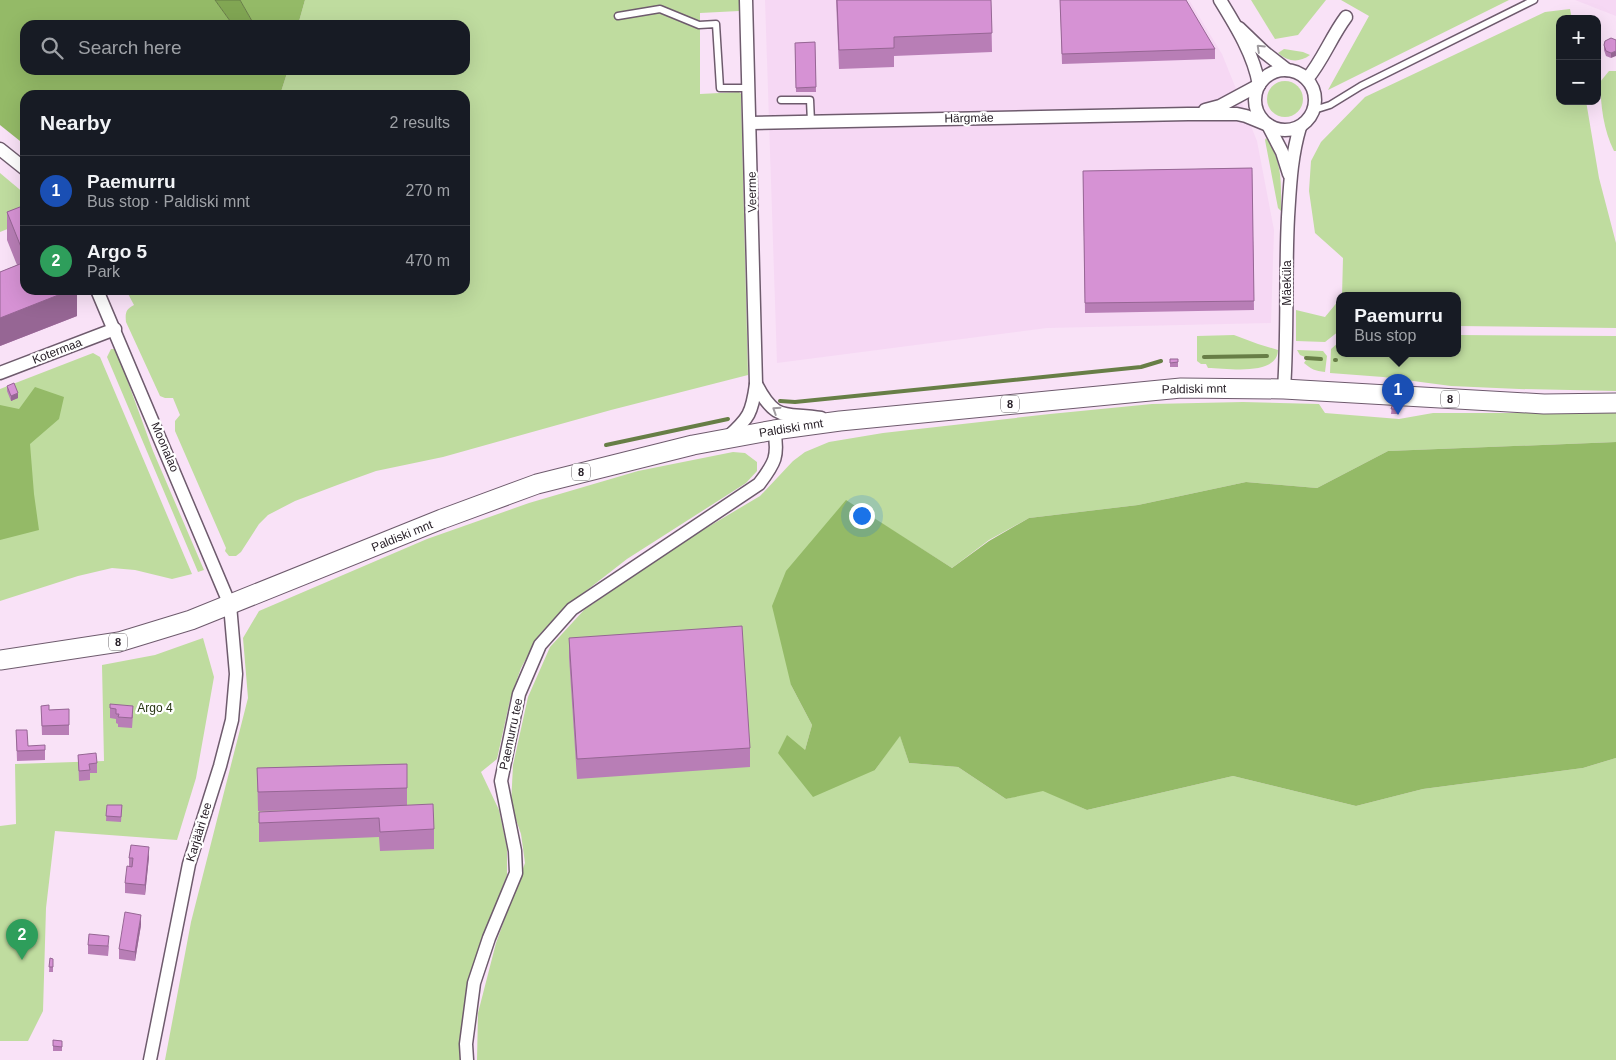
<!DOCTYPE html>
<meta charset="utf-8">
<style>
body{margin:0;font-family:Arial,sans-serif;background:#242831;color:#f1f3f6}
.controls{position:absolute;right:15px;top:15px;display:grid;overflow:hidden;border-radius:10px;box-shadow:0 5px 20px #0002}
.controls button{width:45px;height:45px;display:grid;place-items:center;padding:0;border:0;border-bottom:1px solid #363941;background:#171b24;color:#f1f3f6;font:25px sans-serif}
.you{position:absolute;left:861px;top:515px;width:18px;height:18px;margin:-12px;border:4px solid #fff;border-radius:50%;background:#1a73e8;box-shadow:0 0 0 8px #1a73e833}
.badge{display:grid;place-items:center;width:32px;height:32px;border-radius:50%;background:#57762c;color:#fff;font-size:16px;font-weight:700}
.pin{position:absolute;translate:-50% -41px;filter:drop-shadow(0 1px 2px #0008)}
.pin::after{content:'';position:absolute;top:26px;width:18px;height:15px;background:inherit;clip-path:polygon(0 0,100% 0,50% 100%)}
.popup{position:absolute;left:1336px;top:292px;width:125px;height:65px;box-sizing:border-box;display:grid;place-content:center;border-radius:10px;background:#171b24;filter:drop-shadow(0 1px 4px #0005);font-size:16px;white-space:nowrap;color:#9ea1a6}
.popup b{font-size:19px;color:#f1f3f6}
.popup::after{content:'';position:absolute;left:50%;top:100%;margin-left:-10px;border:10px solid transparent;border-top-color:#171b24}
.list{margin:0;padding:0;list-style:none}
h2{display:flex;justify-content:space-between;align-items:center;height:65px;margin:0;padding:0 20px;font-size:21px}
h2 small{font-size:16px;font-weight:400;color:#9ea1a6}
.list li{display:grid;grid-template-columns:32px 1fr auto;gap:15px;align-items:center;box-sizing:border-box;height:70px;padding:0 20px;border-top:1px solid #363941}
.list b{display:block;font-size:19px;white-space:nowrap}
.list p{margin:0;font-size:16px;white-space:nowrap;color:#9ea1a6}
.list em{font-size:16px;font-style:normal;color:#9ea1a6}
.icon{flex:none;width:28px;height:28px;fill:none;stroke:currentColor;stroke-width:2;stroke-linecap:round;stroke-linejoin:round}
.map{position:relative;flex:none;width:1616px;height:1060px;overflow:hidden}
.search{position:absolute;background:#171b24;box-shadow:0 5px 20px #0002;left:20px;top:20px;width:450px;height:55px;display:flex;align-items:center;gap:12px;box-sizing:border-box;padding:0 18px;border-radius:15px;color:#9ea1a6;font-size:19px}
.panel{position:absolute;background:#171b24;box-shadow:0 5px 20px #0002;left:20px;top:90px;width:450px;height:205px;border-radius:15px}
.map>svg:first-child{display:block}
.built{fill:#f6d8f4}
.green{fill:#bfdc9f}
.forest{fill:#94ba67}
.water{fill:#81a653;stroke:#677e46}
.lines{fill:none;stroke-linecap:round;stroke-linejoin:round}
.stream{stroke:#677e46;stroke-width:4}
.service-casing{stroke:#6e5b6d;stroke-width:9}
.minor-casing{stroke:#6e5b6d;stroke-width:15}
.primary-casing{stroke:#6e5b6d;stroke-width:21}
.service{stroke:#fff;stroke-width:6}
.minor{stroke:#fff;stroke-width:12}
.primary{stroke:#fff;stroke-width:19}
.wall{fill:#b87eb6}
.shaded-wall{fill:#966694}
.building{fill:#d692d4;stroke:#966694}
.oneway{stroke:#9f9b9f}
.labels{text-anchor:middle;stroke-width:4.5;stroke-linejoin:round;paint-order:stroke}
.shield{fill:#fff;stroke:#696469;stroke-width:1}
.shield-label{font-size:11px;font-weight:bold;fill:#292129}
.street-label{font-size:12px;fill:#292129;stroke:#fff}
.park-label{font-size:12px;fill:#283714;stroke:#fff}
</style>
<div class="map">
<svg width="1616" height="1060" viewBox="0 0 1616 1060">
<rect width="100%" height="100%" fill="#f9e2f7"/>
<g class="built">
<polygon points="765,0 1189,0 1222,54 1257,141 1274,230 1271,323 1047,328 777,363"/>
<polygon points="1575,0 1616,0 1616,16"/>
</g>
<g class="green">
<path d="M305,0H739V11L700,13V94L739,92L741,94L748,375L611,410L443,457L376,471L340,484L295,501L268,515L259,524L241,552L236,556H229L225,551L226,548L175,431V421L180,415L173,398H165L160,396L126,322C125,313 126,309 134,305L126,290H465V95H280L288,70H465V25H298Z"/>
<polygon points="1251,0 1326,0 1298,35 1275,39"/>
<polygon points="1341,0 1509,0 1328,90 1369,16"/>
<polygon points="1570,9 1572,19 1560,19 1560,101 1586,101 1599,178 1616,243 1616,328 1457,326 1457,296 1342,296 1343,258 1315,233 1309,191 1311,161 1321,142 1365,97 1545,12"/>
<path d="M1284,49L1303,52L1310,55C1299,63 1288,62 1278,53Z"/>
<path d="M1609,71H1616V151H1614C1603,129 1601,106 1600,82Z"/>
<circle cx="1285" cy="99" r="18"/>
<path d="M1266,138C1283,163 1281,182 1281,211L1278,208L1265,140Z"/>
<polygon points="0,173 25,194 25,222 0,232"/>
<polygon points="1339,300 1339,331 1325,342 1296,341 1296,310 1325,317"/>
<path d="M1234,335L1258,344L1278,350C1277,377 1227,368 1208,368L1206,364H1201L1197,361V336Z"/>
<polygon points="1457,335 1616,336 1616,391 1519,389 1451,386 1383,377 1330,373 1331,349 1339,342 1339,354 1457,354"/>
<polygon points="111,349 116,349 153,451 204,570 198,572 107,357"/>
<path d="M1297,350L1323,351L1327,356L1325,372C1315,371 1311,369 1304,363L1306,360L1305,357L1300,355Z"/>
<polygon points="93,353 100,357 192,574 172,579 135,570 112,568 78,576 0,601 0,389"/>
<polygon points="1243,402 1319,404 1325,413 1399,419 1433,413 1616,413 1616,442 1388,451 1317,488 1246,482 1138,505 1029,518 989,540 952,568 846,501 791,685 812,725 805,750 778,753 875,770 900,735 909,763 958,767 1006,799 1043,790 1087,810 1233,776 1356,806 1423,789 1583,768 1616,758 1616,1060 477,1060 478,1013 496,943 525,863 521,834 511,805 513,765 528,697 550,647 584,610 681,543 760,496 793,461 805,452 829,442 883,433 1050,414 1152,404"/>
<polygon points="733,452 745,453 757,462 757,471 746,483 627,559 564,608 539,635 521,668 510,700 497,759 481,772 499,810 507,848 507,875 471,971 463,1020 461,1060 165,1060 191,922 248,698 243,638 259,611 427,539 529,503 638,471"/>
<polygon points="203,638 214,677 196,778 177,840 55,831 46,908 43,1011 28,1041 0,1041 0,826 16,824 15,764 104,761 102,665 155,655"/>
</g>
<g class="forest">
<polygon points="0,0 215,0 233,25 25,25 25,70 288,70 280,95 25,95 25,145 0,125"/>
<polygon points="240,0 305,0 298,25 250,25 252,21"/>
<polygon points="35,387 64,397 59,419 30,444 34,494 39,530 0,540 0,405 19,409"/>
<polygon points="1616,442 1616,758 1583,768 1423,789 1356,806 1233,776 1087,810 1043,791 1006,799 958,767 909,763 900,736 875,770 813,797 778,753 787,735 805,750 812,725 791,685 772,606 786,571 846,500 952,568 989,541 1029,518 1138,505 1246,482 1317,488 1388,451"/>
</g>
<polygon class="water" points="215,0 240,0 252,21 250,25 233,25"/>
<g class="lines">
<g class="stream">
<polyline points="1204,357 1267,356"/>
<polyline points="1306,358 1321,359"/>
<polyline points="1335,360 1336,360"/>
<polyline points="780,401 795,402 1141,367 1161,361"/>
<polyline points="606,445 728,419"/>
</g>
<defs>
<g id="service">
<polyline points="618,16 660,9 699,25 716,24 720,88 748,88"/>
<polyline points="781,100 810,100 811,122"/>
<polyline points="1314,110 1330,105 1361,86 1534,0"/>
</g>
<g id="minor">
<path d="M1220,0C1236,26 1254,55 1259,85"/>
<polyline points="1239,28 1264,52 1287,70"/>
<circle cx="1285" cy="100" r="30"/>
<path d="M1307,79C1323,60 1331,37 1346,17"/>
<polyline points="1205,110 1220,106 1259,85"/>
<polyline points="750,123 1188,114 1237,114 1246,116 1268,125"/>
<polyline points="1268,125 1282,152 1289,174"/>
<polyline points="0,149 25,169"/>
<polyline points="97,290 230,605 236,674 232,720 220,766 189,864 150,1060"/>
<polyline points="0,373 115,329"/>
<path d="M756,384C776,423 785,412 821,418"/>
<path d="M1284,389C1288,332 1285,275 1288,217C1290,186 1291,157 1300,127"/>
<path d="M728,437C749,418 752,413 756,384L746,0"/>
<path d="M467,1060L466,1044L474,983L489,938L516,873L515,851L501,781L519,694L540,645L572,609L759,484C775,463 779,456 774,430"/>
</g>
<polyline id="primary" points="0,660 119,642 191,620 442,519 537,484 693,445 774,430 840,421 1181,388 1284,389 1544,404 1616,403"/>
</defs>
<use href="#service" class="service-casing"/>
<use href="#minor" class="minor-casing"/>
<use href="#primary" class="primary-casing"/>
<use href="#service" class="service"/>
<use href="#minor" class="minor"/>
<use href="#primary" class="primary"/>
</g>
<g class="wall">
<polygon points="836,0 991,0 992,52 894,56 894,67 839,69"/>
<polygon points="1060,0 1215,49 1215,59 1062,64"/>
<polygon points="1611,38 1611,58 1606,56 1604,50 1604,45"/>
<polygon points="815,42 816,92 796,92 795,43"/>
<polygon points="1252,168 1254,310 1085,313 1083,171"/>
<polygon points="25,205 25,290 77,290 77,316 0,346 0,272 17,265 7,240 7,212"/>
<rect x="1170" y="359" width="8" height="8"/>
<polygon points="7,386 18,398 11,401 7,391"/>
<polygon points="1392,406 1399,406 1399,414 1391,414"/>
<polygon points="569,638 750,748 750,767 577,779 569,657"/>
<polygon points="110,704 133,715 132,728 118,727 118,724 116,723 116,719 110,718"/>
<polygon points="41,706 49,710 69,709 69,735 42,735"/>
<polygon points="16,730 28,746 45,750 45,760 17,761"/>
<polygon points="78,755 97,763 97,773 90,773 90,780 79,781"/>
<polygon points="407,764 407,806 434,829 434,849 380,851 379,837 259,842 259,812 312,810 258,811 257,768"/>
<polygon points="107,805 122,805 121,822 106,821"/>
<polygon points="149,857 145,895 125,893 125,883 129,866 129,858"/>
<polygon points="141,925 135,961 119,959 119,949"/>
<polygon points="88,945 109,946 108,956 88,954"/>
<polygon points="50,958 53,959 53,972 49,972"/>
<polygon points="53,1040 62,1041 62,1051 53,1051"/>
</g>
<g class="shaded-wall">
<polygon points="1616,51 1616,56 1611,58 1611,53"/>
<polygon points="25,245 25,273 21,275 21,247"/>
<polygon points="71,290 77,290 77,316 0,346 0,318"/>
<polygon points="18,393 18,398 11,401 11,396"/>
<polygon points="149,847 149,857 145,895 145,885"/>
<polygon points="141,915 141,925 135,961 135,952"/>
</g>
<g class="building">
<polygon points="837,0 991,0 992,33 894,37 894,48 839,50"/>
<polygon points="1060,0 1186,0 1215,49 1062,54"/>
<polygon points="1611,38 1616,40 1616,51 1611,53 1606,51 1604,45 1605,41"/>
<polygon points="815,42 816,87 796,88 795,43"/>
<polygon points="1252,168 1254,301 1085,303 1083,171"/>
<polygon points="25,205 25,245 21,247 7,212"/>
<polygon points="25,262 25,290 71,290 0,318 0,272"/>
<polygon points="1170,359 1178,359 1178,362 1170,363"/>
<polygon points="14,383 18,393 11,396 7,386"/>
<polygon points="1392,406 1399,406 1399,409 1391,409"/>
<polygon points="742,626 750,748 577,759 569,638"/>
<polygon points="110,704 133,706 132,718 118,717 119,714 116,714 116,709 110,708"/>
<polygon points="49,705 49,710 69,709 69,725 42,726 41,706"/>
<polygon points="16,730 27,730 28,746 45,745 45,750 17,751"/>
<polygon points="96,753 97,763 89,764 90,770 79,771 78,755"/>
<polygon points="407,764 407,788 258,792 257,768"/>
<polygon points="433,804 434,829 380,832 379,818 259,823 259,812"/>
<polygon points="107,805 122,805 121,817 106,816"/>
<polygon points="131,845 149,847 145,885 125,883 127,866 132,867 133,858 129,858"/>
<polygon points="125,912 141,915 135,952 119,949"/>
<polygon points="89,934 109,936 108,946 88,945"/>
<polygon points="50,958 53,959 53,967 49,967"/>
<polygon points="53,1040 62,1041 62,1047 53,1046"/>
</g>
<defs><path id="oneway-chevron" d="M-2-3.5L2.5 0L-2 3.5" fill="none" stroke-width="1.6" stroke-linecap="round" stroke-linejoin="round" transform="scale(1.25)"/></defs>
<g class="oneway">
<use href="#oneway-chevron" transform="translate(1260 48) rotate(-137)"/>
<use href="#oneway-chevron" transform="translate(776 410) rotate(-147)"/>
</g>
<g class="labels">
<g class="shield">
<rect x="1441" y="390.5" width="18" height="17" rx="4"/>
<rect x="1001" y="395.5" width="18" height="17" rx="4"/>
<rect x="572" y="463.5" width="18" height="17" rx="4"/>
<rect x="109" y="633.5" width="18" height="17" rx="4"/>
</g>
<g class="shield-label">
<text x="1450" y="403">8</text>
<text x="1010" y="408">8</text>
<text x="581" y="476">8</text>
<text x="118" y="646">8</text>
</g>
<g class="street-label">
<text transform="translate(969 118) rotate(-1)" y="4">Härgmäe</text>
<text transform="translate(752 192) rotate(-91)" y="4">Veerme</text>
<text transform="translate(1287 283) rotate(-90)" y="4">Mäeküla</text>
<text transform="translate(57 351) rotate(-21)" y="4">Kotermaa</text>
<text transform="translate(1194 389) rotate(-1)" y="4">Paldiski mnt</text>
<text transform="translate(791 428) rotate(-9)" y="4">Paldiski mnt</text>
<text transform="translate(165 447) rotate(67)" y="4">Moonalao</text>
<text transform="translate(402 536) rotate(-22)" y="4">Paldiski mnt</text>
<text transform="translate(511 734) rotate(-78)" y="4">Paemurru tee</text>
<text transform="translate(199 832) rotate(-73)" y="4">Karjääri tee</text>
</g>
<g class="park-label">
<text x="155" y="712">Argo 4</text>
</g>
</g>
</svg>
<div class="controls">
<button>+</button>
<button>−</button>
</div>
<div class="you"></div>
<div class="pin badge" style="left:1398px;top:415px;background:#1a4fb4">1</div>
<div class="popup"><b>Paemurru</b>Bus stop</div>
<div class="pin badge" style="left:22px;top:960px;background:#2e9e5b">2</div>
<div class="search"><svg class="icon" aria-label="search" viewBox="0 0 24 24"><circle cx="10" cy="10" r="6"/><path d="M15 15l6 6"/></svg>Search here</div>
<section class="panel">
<h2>Nearby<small>2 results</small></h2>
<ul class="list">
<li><span class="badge" style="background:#1a4fb4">1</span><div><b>Paemurru</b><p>Bus stop · Paldiski mnt</p></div><em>270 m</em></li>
<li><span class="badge" style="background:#2e9e5b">2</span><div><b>Argo 5</b><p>Park</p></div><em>470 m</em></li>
</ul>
</section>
</div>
